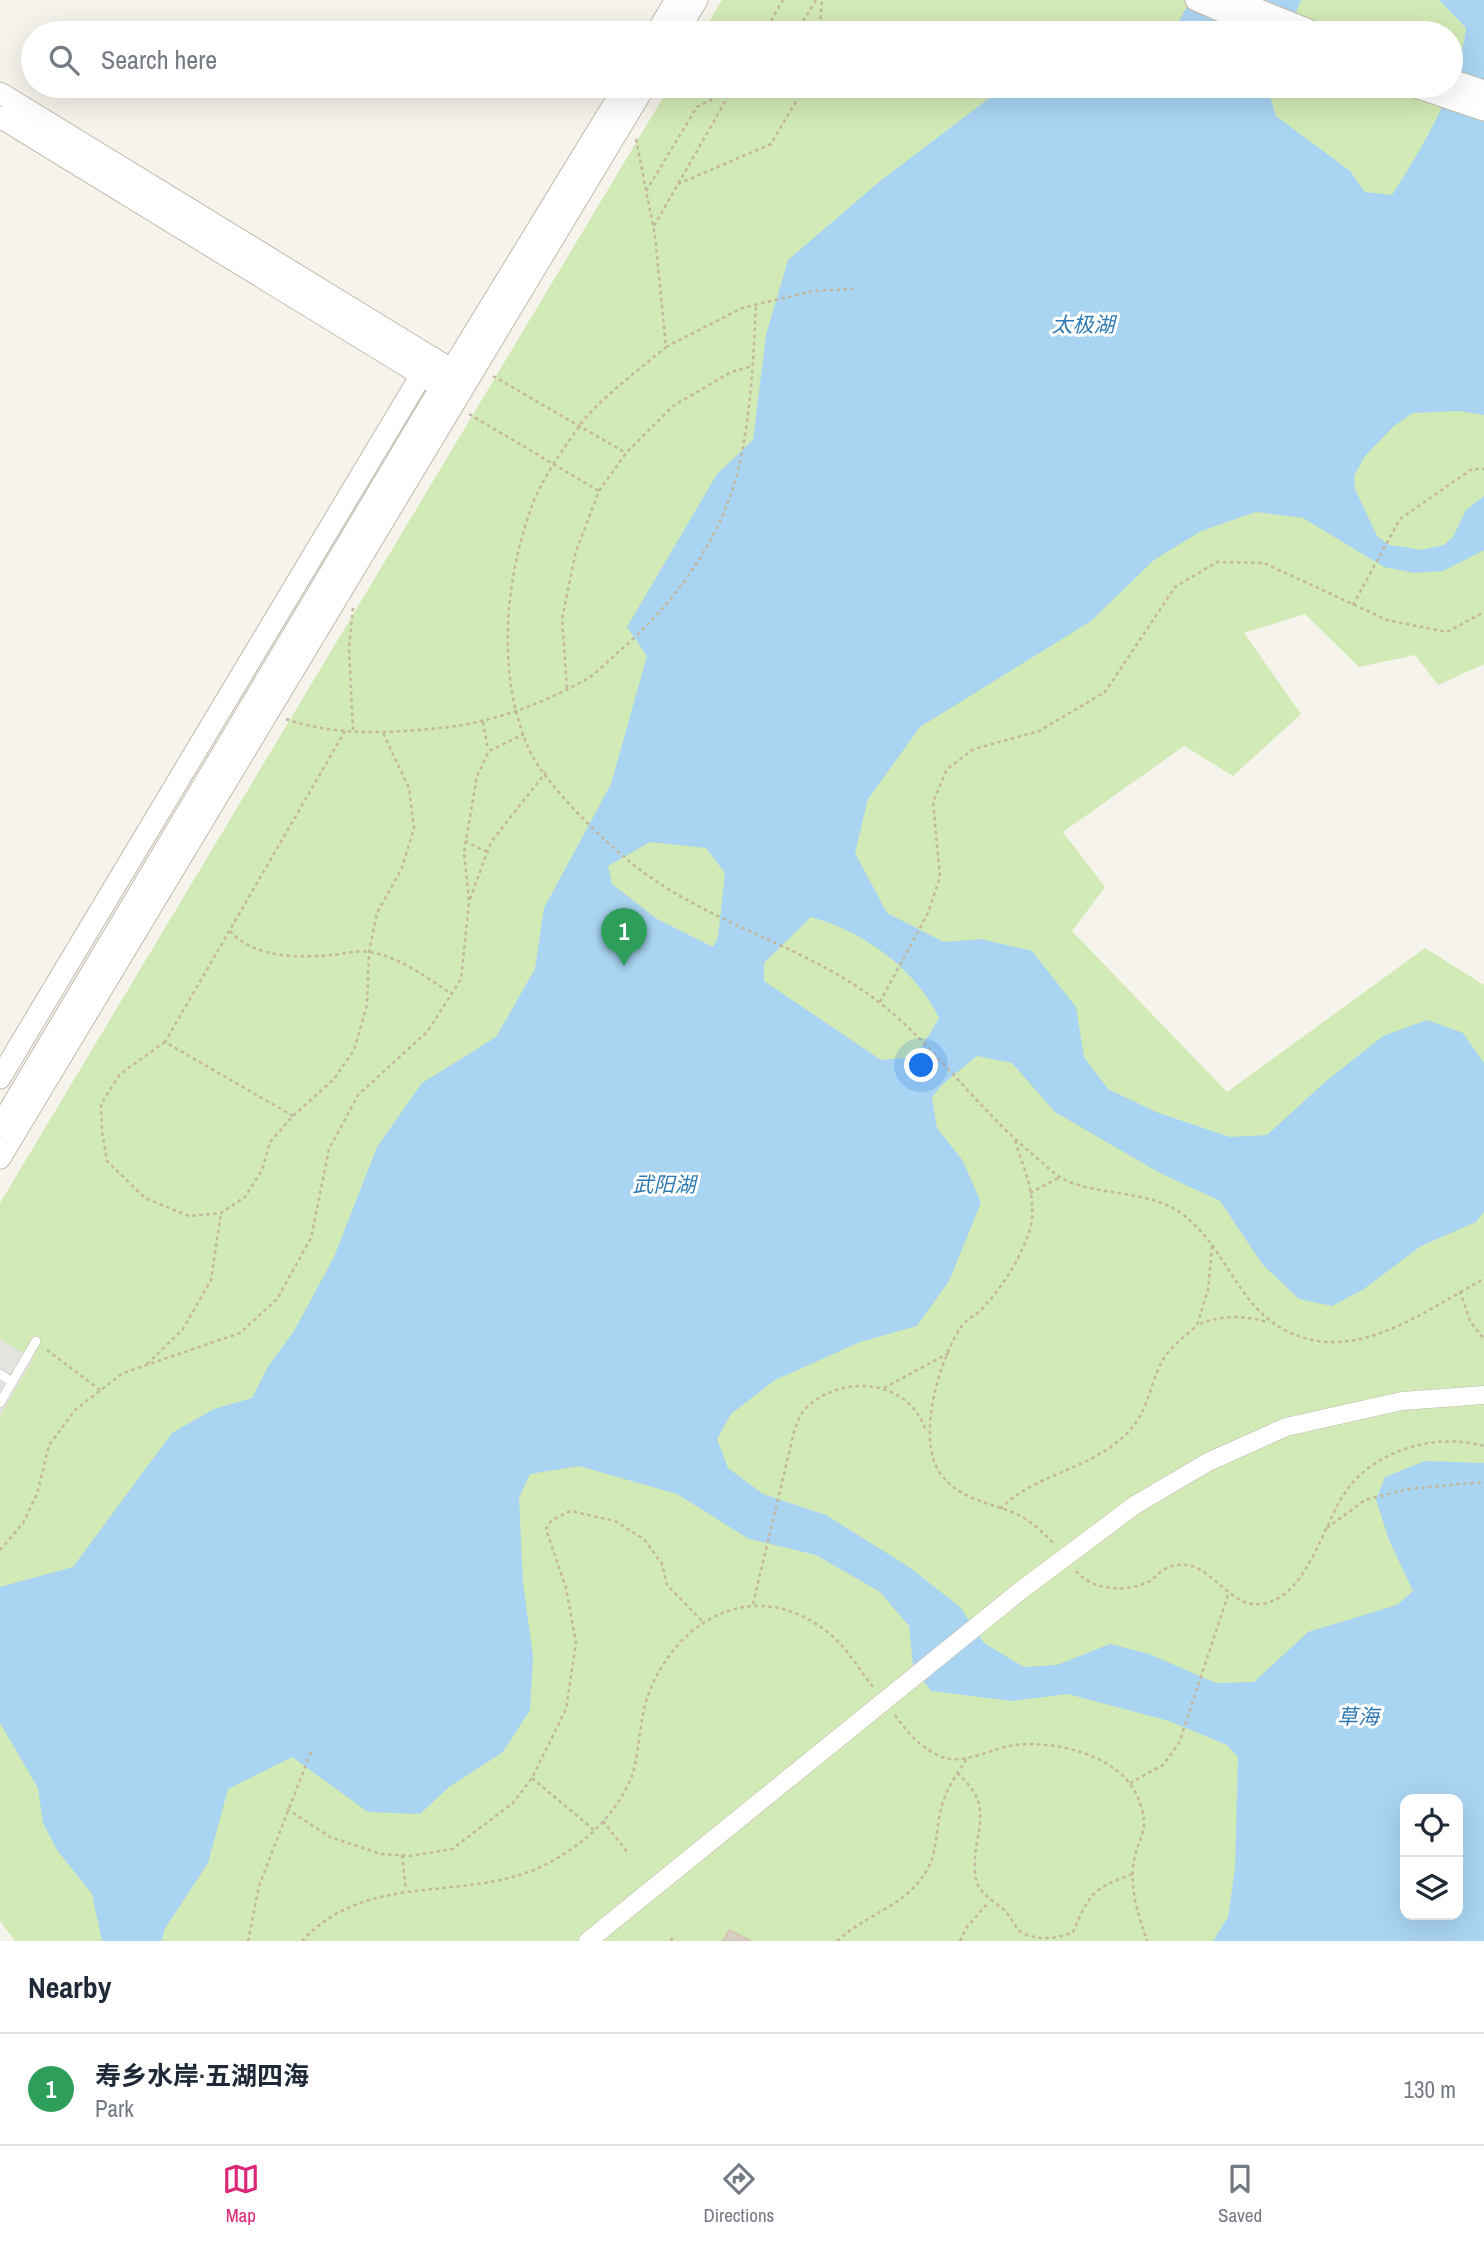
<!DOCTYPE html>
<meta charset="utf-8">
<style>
body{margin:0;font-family:"Archivo Narrow","Noto Sans SC",sans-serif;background:#f6f6f7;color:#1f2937}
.controls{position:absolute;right:21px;bottom:21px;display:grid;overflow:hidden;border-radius:14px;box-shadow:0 7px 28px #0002}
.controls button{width:63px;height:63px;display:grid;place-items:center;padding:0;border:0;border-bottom:2px solid #e0e1e3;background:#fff;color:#1f2937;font:35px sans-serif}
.you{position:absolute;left:922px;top:1066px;width:24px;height:24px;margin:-18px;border:5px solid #fff;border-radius:50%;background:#1a73e8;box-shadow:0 0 0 10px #1a73e833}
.badge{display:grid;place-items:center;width:46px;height:46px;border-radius:50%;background:#db2777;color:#fff;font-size:23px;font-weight:700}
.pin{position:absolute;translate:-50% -58px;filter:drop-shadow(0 2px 4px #0008)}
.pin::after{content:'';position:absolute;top:37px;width:24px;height:21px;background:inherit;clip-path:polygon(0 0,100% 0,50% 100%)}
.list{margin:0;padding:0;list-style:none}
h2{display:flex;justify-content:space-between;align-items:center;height:91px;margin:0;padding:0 28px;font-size:30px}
h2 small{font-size:23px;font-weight:400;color:#747a83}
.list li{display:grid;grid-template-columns:46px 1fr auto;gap:21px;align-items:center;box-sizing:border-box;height:112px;padding:0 28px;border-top:2px solid #e0e1e3}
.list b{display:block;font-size:26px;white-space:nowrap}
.list p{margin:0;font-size:23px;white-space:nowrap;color:#747a83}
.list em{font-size:23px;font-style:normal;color:#747a83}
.icon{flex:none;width:38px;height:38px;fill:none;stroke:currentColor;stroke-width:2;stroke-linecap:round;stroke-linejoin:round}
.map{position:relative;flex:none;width:1484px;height:1941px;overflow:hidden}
.search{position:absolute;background:#fff;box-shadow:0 7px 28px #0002;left:21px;right:21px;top:21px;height:77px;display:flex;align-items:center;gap:18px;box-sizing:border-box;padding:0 24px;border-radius:38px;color:#747a83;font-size:26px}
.sheet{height:203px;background:#fff}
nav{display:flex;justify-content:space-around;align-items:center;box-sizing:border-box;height:98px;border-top:2px solid #e0e1e3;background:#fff;font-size:19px;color:#747a83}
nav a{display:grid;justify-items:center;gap:4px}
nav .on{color:#db2777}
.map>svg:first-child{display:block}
.green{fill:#d2eab5;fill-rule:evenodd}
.parking{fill:#e5e3e0}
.water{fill:#a9d4f2;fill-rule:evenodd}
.building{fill:#d8cfc1;stroke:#d3c7b4;stroke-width:2}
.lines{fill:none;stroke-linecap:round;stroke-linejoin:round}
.service-casing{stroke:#c2bbae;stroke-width:10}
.minor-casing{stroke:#c2bbae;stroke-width:19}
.tertiary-casing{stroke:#c2bbae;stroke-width:23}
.path{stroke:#c4b79f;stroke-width:2.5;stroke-dasharray:3.5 3.5;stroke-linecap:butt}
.service{stroke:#fff;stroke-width:9}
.minor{stroke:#fff;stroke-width:18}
.tertiary{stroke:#fff;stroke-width:21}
.labels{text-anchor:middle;stroke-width:6;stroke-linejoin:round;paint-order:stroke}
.water-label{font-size:21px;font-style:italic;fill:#2e7ab2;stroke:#fff}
</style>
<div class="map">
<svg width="1484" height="1941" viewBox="0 0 1484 1941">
<rect width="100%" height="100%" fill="#f6f3ec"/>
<path class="green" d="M722,0H1484V664L1438,685L1415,655L1359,667L1305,614L1244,633L1301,714L1233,776L1184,746L1063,832L1105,887L1072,931L1227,1092L1425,948L1484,985V1941H15L0,1921V1203L670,86H1451V33H702ZM1405,1799H1458V1915H1405Z"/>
<polygon class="parking" points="0,1339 33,1359 0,1416"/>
<g class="water">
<polygon points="1191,0 1301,0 1288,33 1172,33"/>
<path d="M1439,0H1484V415L1459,411L1413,413L1394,426L1365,456L1354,476L1355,489L1377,536L1389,545L1404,547L1421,550L1444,545L1453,537L1466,510L1484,496V550L1443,571L1414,573L1384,567L1303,518L1256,512L1201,531L1154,560L1091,621L920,727L868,799L855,853L887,913L944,942L981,939L1032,951L1076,1007L1084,1057L1108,1089L1156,1112L1230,1137L1267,1135L1325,1082L1383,1036L1427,1020L1463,1033L1484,1063V1212L1476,1222L1421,1246L1364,1289L1332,1306L1299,1299L1263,1265L1220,1201L1160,1173L1055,1112L1012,1063L977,1056L943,1084L932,1097L937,1128L963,1161L981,1203L949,1281L917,1326L860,1342L775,1380L731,1414L717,1439L728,1468L763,1494L826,1515L909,1567L960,1607L984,1643L1024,1667L1057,1665L1110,1644L1149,1654L1216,1683L1254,1682L1308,1632L1397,1605L1413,1591L1389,1540L1376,1500L1385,1477L1425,1461L1484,1463V1941H1213L1228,1917L1235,1868L1238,1757L1227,1745L1169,1721L1068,1694L1012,1701L931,1691L913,1666L909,1626L880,1592L816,1555L749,1539L677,1494L579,1466L530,1474L519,1498L523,1583L533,1656L530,1710L503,1752L449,1787L420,1814L368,1812L292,1757L228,1789L208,1863L164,1930L162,1941H102L92,1894L57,1850L43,1823L38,1788L0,1723V1587L73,1567L172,1433L214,1409L252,1398L269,1365L294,1331L334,1257L377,1147L422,1083L496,1037L535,969L544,908L611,784L647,656L627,627L717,474L753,440L766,335L788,260L879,182L1005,86H1267L1276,116L1350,171L1365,192L1392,195C1424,145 1459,87 1466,28ZM650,842L706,848L725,873L718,937L713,947L657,919L612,884L608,866ZM811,917C863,931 916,969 939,1018L916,1057L881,1060L764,981V963ZM1405,1799H1458V1915H1405Z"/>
</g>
<polygon class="building" points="729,1930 751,1941 723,1941"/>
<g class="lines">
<defs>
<g id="service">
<polyline points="0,1374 12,1382"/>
<polyline points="0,1403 36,1341"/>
</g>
<polyline id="minor" points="588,1941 1020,1591 1135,1505 1208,1462 1286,1427 1402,1401 1484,1395"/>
<g id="tertiary">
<polyline points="1196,0 1271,33"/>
<polyline points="1234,0 1316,33"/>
<polyline points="656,33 676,0"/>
<polyline points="677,33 697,0"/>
<polyline points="1451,80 1484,91"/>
<polyline points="1413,86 1484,110"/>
<polyline points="0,93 444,365"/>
<polyline points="0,117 431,381"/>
<polyline points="0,1078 432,357"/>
<polyline points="0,1126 441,387 625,86"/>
<polyline points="0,1158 645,86"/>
</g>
</defs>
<use href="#service" class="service-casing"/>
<use href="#minor" class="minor-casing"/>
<use href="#tertiary" class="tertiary-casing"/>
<g class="path">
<polyline points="764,33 783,0"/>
<polyline points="796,33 816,0"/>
<polyline points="819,33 822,0"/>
<path d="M636,139L655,236L666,347C641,368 598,400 580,425C564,448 543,477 533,503C505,578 496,672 528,747C543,783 607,845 639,869C716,928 817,948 891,1012C941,1055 980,1110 1031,1153C1041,1161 1052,1173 1063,1179C1100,1197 1148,1189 1182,1214C1233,1252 1238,1321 1308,1339C1370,1355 1432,1306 1484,1279"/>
<polyline points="678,184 771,144 805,86"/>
<polyline points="646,191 697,107 739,86"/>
<polyline points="654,226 734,86"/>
<polyline points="666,347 742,308 813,291 853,289"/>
<polyline points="493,376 626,453"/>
<polyline points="469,414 599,491"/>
<polyline points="1353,605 1400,519 1472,469 1484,469"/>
<polyline points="567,688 562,619 576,551 599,491 626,453 673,406 731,372 753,366"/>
<path d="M286,719C338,737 395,733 449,727C495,721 542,704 583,681C595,675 606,663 616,654C670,608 716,548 736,478C751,421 753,362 756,305"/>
<polyline points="483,722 488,750"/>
<polyline points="353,730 349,649 353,608"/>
<polyline points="465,841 487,852"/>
<polyline points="470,899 491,842 546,772"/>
<path d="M230,931C254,958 297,958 332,955C343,954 358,950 370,952C400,957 427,978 452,994"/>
<polyline points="880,1002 928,913 940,877 933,802 947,769 974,749 1039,731 1105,692 1175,587 1217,562 1264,563 1387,620 1447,632 1484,612"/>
<polyline points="165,1042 120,1074 101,1104 102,1131 107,1161 145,1198 189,1216 221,1213 245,1197 262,1170 270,1142 293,1116 334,1079 354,1050 367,1005 369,952 377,913 402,868 414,828 409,788 382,731"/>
<polyline points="293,1116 165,1042 345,731"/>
<path d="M1015,1141C1024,1168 1038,1200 1030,1229C1021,1258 1002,1288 981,1310C975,1316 965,1320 961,1327C939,1360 916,1439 940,1473C959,1499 984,1501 1012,1512C1028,1518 1043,1532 1054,1544"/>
<polyline points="1030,1193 1060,1177"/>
<path d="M1212,1246L1208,1290L1197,1325C1222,1315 1241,1315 1267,1322"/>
<polyline points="1460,1291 1470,1321 1484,1339"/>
<polyline points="47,1350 100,1390"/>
<polyline points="147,1364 183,1329 211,1280 221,1213"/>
<polyline points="884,1388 949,1353"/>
<path d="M1000,1509C1037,1471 1101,1469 1135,1424C1150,1404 1152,1375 1166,1355C1174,1344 1187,1335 1197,1325"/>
<polyline points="1327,1528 1365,1500 1408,1489 1484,1482"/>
<polyline points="0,1550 23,1523 37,1494 49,1445 76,1409 123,1373 240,1333 277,1299 311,1238 329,1149 358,1095 428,1031 461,979 469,902 464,852 477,776 489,751 524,734"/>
<path d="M1076,1571C1093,1591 1127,1593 1150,1581C1156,1577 1160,1571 1167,1568C1208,1550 1224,1609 1262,1604C1309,1597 1324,1518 1349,1487C1363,1469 1384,1456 1405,1449C1430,1440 1459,1439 1484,1446"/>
<path d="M753,1604L794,1432C797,1424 800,1414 806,1408C842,1373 909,1379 926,1431"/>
<path d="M895,1715C908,1733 920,1748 942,1757C962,1765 989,1750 1009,1746C1051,1738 1122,1755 1138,1798C1153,1835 1135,1837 1133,1869C1131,1895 1139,1916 1147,1941"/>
<path d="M957,1773C998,1809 972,1829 975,1873C976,1893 992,1899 1004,1910C1011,1917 1014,1926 1021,1932C1036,1941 1058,1939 1073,1932C1090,1893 1091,1890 1132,1874"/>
<polyline points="532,1778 594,1830"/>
<polyline points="1130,1783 1163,1765 1179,1743 1229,1592"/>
<polyline points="287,1809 330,1837 381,1854 410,1856 452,1849 513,1803 532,1778 566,1709 576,1643 566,1588 546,1529 551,1521 570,1511 615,1521 644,1539 662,1564 667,1585 703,1622"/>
<polyline points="603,1821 629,1854"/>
<polyline points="402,1855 406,1890"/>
<polyline points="248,1941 259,1886 312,1749"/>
<path d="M302,1941C371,1866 474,1907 554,1860C587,1841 613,1817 630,1781C639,1760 639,1723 647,1698C676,1617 757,1574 830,1634C847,1648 860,1671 874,1688"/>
<polyline points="671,1941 673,1936"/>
<path d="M837,1941C866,1914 909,1905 928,1868C938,1849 936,1825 942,1805C947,1787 958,1773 967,1758"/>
<polyline points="960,1941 966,1928 989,1902"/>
</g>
<use href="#service" class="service"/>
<use href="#minor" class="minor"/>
<use href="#tertiary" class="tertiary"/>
</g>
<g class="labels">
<g class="water-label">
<text x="1083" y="332">太极湖</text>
<text x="664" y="1192">武阳湖</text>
<text x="1358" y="1724">草海</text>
</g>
</g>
</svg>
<div class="controls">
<button><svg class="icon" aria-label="locate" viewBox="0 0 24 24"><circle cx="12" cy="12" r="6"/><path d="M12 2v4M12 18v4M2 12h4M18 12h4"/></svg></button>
<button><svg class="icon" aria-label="layers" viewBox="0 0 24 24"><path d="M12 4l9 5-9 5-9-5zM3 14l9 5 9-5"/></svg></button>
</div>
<div class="you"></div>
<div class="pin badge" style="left:624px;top:966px;background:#2e9e5b">1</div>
<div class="search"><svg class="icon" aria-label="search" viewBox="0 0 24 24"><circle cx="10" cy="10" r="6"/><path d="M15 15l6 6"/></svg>Search here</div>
</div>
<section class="sheet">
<h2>Nearby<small></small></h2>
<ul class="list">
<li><span class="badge" style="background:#2e9e5b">1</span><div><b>寿乡水岸·五湖四海</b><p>Park</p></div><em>130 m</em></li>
</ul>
</section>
<nav>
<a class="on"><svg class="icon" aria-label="map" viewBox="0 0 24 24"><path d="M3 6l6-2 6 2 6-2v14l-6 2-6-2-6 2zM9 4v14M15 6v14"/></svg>Map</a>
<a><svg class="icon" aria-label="directions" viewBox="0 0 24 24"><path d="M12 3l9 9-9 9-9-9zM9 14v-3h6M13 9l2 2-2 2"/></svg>Directions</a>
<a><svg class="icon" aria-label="saved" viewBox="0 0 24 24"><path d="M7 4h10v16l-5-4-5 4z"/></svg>Saved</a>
</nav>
